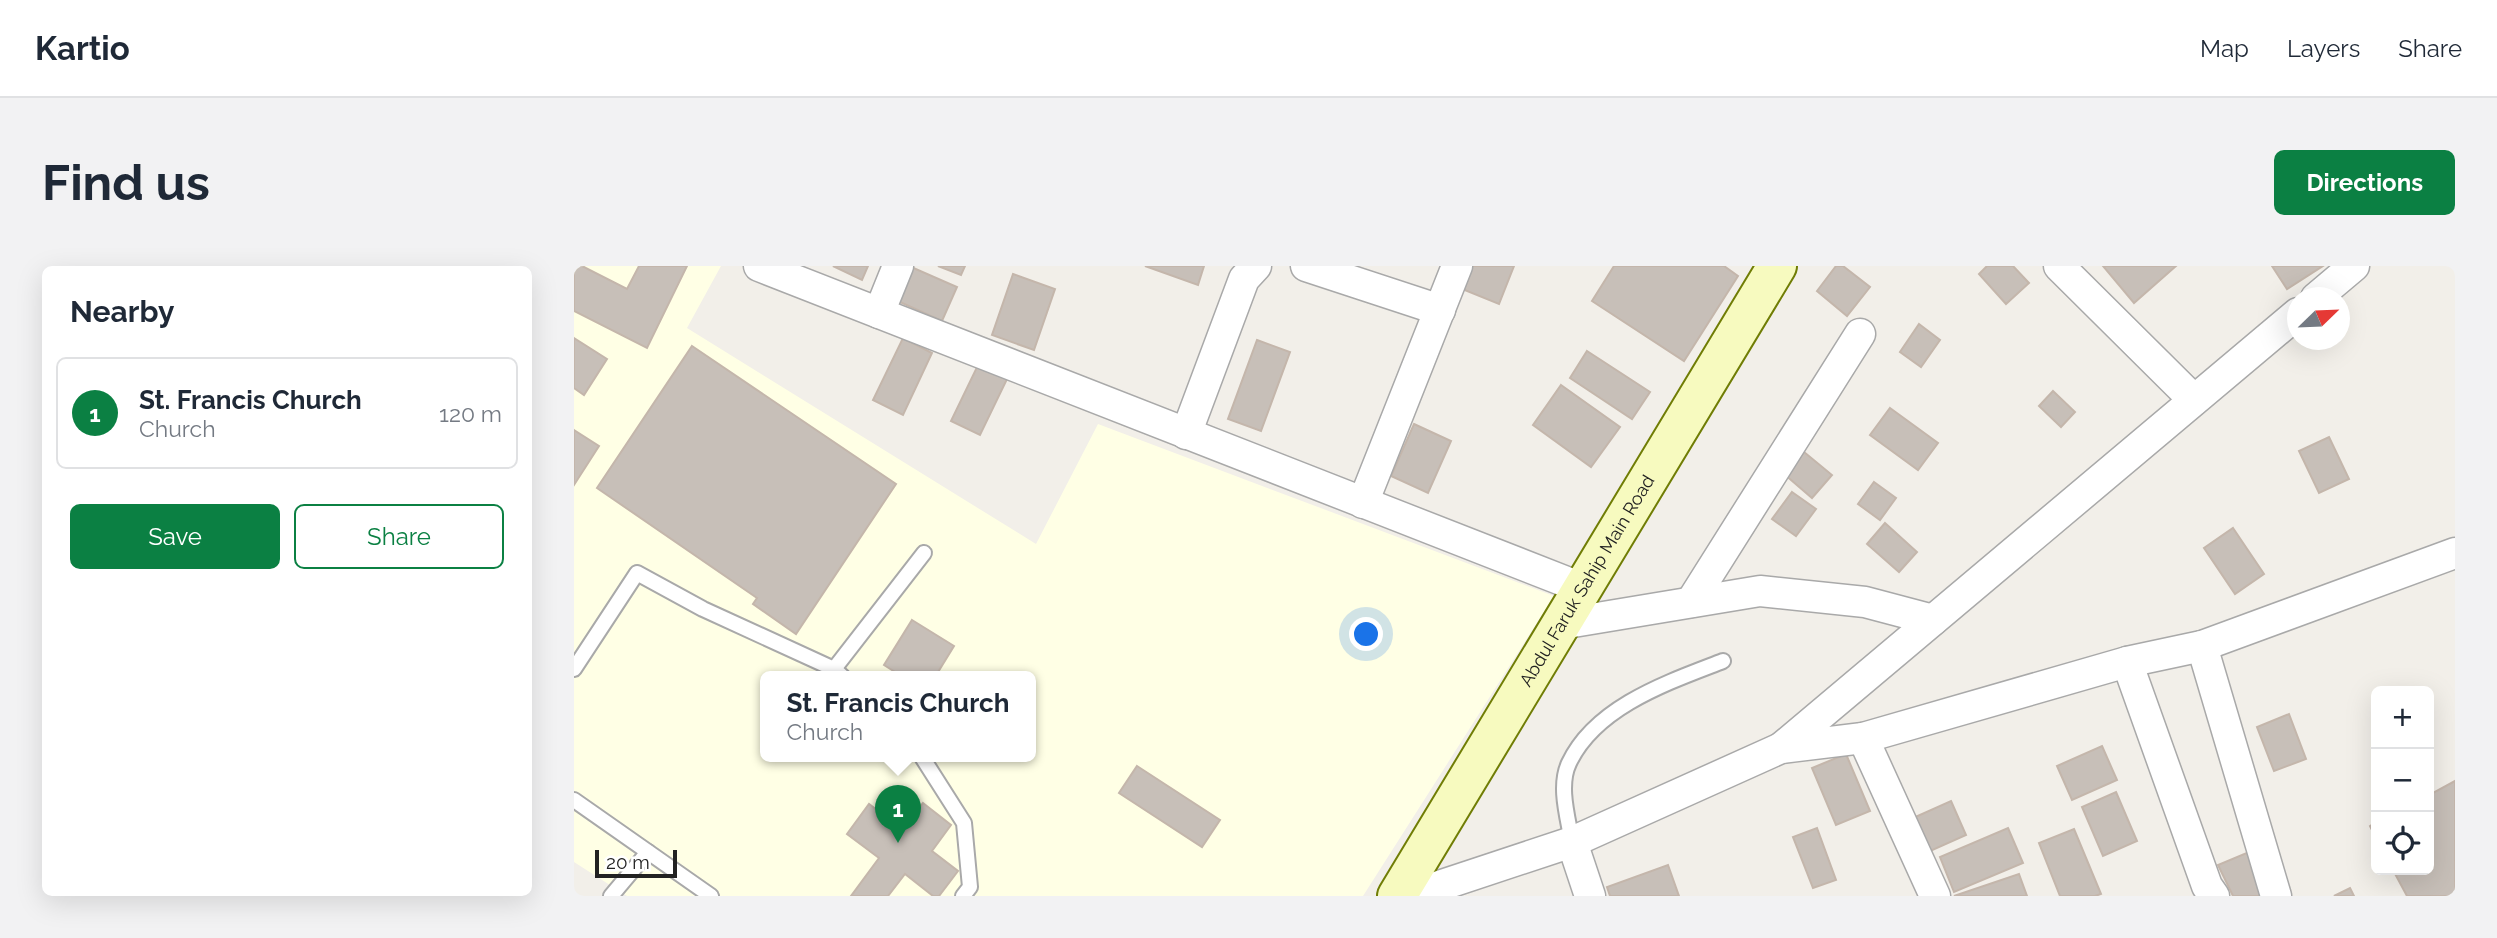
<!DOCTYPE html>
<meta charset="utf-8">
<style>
body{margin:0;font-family:Raleway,sans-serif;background:#f2f2f3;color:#1f2937}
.controls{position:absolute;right:21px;bottom:21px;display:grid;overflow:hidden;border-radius:10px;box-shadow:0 7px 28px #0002}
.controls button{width:63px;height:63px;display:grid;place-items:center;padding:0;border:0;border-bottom:2px solid #e0e1e3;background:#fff;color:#1f2937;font:35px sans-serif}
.compass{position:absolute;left:1713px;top:21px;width:63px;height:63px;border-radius:50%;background:#fff;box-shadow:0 7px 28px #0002;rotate:67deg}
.scale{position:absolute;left:21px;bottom:18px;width:82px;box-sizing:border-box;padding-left:7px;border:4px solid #222;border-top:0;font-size:19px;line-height:24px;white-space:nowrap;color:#222;-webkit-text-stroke:5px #fff;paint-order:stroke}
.you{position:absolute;left:793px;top:369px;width:24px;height:24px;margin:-18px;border:5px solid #fff;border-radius:50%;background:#1a73e8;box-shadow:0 0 0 10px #1a73e833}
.badge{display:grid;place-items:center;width:46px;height:46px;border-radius:50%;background:#0b8043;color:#fff;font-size:23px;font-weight:700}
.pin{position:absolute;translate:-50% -58px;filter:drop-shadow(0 2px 4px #0008)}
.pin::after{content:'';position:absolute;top:37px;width:24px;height:21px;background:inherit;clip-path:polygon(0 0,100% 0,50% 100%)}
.popup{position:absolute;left:186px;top:405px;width:276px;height:91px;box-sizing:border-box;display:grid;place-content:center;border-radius:10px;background:#fff;filter:drop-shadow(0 2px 5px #0005);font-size:23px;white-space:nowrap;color:#747a83}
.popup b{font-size:26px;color:#1f2937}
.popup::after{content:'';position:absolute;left:50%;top:100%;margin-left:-14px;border:14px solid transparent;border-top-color:#fff}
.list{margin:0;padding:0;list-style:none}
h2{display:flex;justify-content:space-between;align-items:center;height:91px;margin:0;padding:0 28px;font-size:30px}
h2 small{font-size:23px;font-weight:400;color:#747a83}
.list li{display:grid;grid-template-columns:46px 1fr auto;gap:21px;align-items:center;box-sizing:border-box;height:112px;margin:0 14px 14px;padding:0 14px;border:2px solid #e0e1e3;border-radius:10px}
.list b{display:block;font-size:26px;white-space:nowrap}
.list p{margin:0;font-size:23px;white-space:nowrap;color:#747a83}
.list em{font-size:23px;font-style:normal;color:#747a83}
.actions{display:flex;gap:14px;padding:21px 28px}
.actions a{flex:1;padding:16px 0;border:2px solid #0b8043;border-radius:10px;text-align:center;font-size:24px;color:#0b8043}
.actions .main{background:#0b8043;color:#fff}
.icon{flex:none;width:38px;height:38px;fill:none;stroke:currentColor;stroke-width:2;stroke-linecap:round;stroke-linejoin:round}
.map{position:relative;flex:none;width:1881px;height:630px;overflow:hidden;border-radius:10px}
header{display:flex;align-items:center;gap:42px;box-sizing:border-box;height:98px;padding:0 35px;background:#fff;border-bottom:2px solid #e0e1e3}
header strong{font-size:33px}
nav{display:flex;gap:38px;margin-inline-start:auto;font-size:24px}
.intro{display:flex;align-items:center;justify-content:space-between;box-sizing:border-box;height:168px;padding:0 42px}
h1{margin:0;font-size:49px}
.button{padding:18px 32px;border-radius:10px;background:#0b8043;color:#fff;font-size:24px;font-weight:700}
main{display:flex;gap:42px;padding:0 42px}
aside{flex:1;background:#fff;border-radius:10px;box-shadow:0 7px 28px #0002}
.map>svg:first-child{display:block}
.education{fill:#ffffe5;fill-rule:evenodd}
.building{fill:#c7bfb8;stroke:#c4b6ab;stroke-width:2}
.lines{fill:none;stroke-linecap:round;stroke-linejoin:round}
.lane-casing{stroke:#a9a9a9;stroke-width:18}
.street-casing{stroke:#a9a9a9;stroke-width:33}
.secondary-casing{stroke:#707d05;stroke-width:42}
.lane{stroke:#fff;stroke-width:14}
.street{stroke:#fff;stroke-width:30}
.secondary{stroke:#f7fabf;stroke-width:38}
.labels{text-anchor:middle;stroke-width:5;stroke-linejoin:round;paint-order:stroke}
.street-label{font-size:18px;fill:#222;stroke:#fff}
</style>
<header>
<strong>Kartio</strong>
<nav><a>Map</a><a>Layers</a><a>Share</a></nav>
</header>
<div class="intro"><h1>Find us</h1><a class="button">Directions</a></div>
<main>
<aside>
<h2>Nearby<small></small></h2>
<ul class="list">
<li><span class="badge">1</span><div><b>St. Francis Church</b><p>Church</p></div><em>120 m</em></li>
</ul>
<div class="actions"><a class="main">Save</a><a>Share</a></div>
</aside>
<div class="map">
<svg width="1881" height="630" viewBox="0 0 1881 630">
<rect width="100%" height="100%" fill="#f2efe9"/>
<path class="education" d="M0,0H147L113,62L462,278L524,158L980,330L789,630H53L0,596ZM191,411H457V491H191Z"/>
<g class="building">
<polygon points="0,0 8,0 53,23 65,0 113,0 73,82 0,45"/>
<polygon points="259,0 294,0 288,14"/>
<polygon points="335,0 383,21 368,55 317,32"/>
<polygon points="364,0 391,0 387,9"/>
<polygon points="571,0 630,0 624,19"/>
<polygon points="896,0 940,0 925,38 888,23"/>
<polygon points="1040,0 1150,0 1164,10 1110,95 1018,35"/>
<polygon points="1262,0 1269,0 1296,21 1273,50 1243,25"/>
<polygon points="1413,0 1439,0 1455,17 1432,38 1405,8"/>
<polygon points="1529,0 1602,0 1560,37"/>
<polygon points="1698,0 1749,0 1713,23"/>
<polygon points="439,8 481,23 460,84 418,69"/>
<polygon points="1345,58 1366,74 1347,101 1326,86"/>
<polygon points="0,72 33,93 10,129 0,122"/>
<polygon points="329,72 358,87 329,149 299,134"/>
<polygon points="683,74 716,86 687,165 654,153"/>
<polygon points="118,80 322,218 222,368 179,338 183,332 23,222"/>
<polygon points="1013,85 1076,126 1058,153 996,112"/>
<polygon points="405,97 434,111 406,169 377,155"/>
<polygon points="987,119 1046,161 1017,201 959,159"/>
<polygon points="1479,125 1501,146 1487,161 1465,140"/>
<polygon points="1316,142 1364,177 1344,204 1296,169"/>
<polygon points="840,158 877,175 854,227 817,210"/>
<polygon points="0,164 25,180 0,219"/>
<polygon points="1755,171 1775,213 1745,227 1725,185"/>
<polygon points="1230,186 1258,209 1238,232 1210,208"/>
<polygon points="1300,216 1322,232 1306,254 1284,238"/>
<polygon points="1218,226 1242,243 1222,270 1198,253"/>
<polygon points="1311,257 1343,286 1325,306 1293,278"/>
<polygon points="1659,262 1690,308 1661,328 1630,282"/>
<polygon points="338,354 380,380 361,411 329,411 310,399"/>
<polygon points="1715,448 1732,493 1700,505 1683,461"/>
<polygon points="1528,480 1543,514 1498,534 1483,500"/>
<polygon points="1272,488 1296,545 1262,559 1238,502"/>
<polygon points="563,500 646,554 628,581 545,527"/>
<polygon points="1881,515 1881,630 1833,630 1819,604 1855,604 1855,529"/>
<polygon points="1542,526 1563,575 1529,590 1508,541"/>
<polygon points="1377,535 1392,569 1354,586 1339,552"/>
<polygon points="349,537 377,559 358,585 384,605 365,630 359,630 331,608 314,630 277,630 305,592 273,568 295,538 329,564"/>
<polygon points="1802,556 1802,572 1796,560"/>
<polygon points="1243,562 1262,614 1239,622 1219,571"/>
<polygon points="1434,562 1449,597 1380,626 1366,591"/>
<polygon points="1500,563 1527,628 1521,630 1486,630 1465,577"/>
<polygon points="1675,586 1695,630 1659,630 1644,599"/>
<polygon points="1094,599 1105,630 1036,630 1033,621"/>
<polygon points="1445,608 1453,630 1380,630"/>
<polygon points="1776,622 1780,630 1760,630"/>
</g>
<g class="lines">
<defs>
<g id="lane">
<polyline points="0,403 63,307 129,343 260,403 269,411"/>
<polyline points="260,403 350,287"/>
<polyline points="348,491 390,557 396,621 389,630"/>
<polyline points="0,534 137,630"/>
<path d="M998,576C994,552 984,520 995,497C1022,440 1095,416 1149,395"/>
<polyline points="37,630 74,586"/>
</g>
<g id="street">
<polyline points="185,0 1008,322"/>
<polyline points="732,0 866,44"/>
<polyline points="1485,0 1620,134"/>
<polyline points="1742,32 1780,0"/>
<polyline points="305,47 324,0"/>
<polyline points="612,168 670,13 682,0"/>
<polyline points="789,237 883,0"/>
<polyline points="1117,336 1286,68"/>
<polyline points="987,358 1186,325 1291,336 1359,354"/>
<polyline points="1628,380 1702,630"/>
<polyline points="1553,396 1633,620 1640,630"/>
<polyline points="1289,472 1361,630"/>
<polyline points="1207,482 1724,47"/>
<polyline points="998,576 1016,630"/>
<polyline points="835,630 998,576 1207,482 1289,472 1553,396 1628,380 1881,287"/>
</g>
<g id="secondary">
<path id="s1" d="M823,630L1203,0"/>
</g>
</defs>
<use href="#lane" class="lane-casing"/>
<use href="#street" class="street-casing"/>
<use href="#secondary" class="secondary-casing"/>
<use href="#lane" class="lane"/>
<use href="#street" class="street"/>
<use href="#secondary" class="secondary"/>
</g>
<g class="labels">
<g class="street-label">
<text dy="6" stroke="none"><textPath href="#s1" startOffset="368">Abdul Faruk Sahip Main Road</textPath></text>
</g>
</g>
</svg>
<div class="controls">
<button>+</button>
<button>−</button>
<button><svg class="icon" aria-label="locate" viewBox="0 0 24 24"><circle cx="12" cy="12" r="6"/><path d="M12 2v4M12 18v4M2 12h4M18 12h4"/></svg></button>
</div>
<svg class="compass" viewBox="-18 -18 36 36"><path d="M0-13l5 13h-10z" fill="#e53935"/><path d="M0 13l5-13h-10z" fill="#747a83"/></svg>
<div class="scale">20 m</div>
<div class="you"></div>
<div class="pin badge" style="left:324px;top:577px">1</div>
<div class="popup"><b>St. Francis Church</b>Church</div>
</div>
</main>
